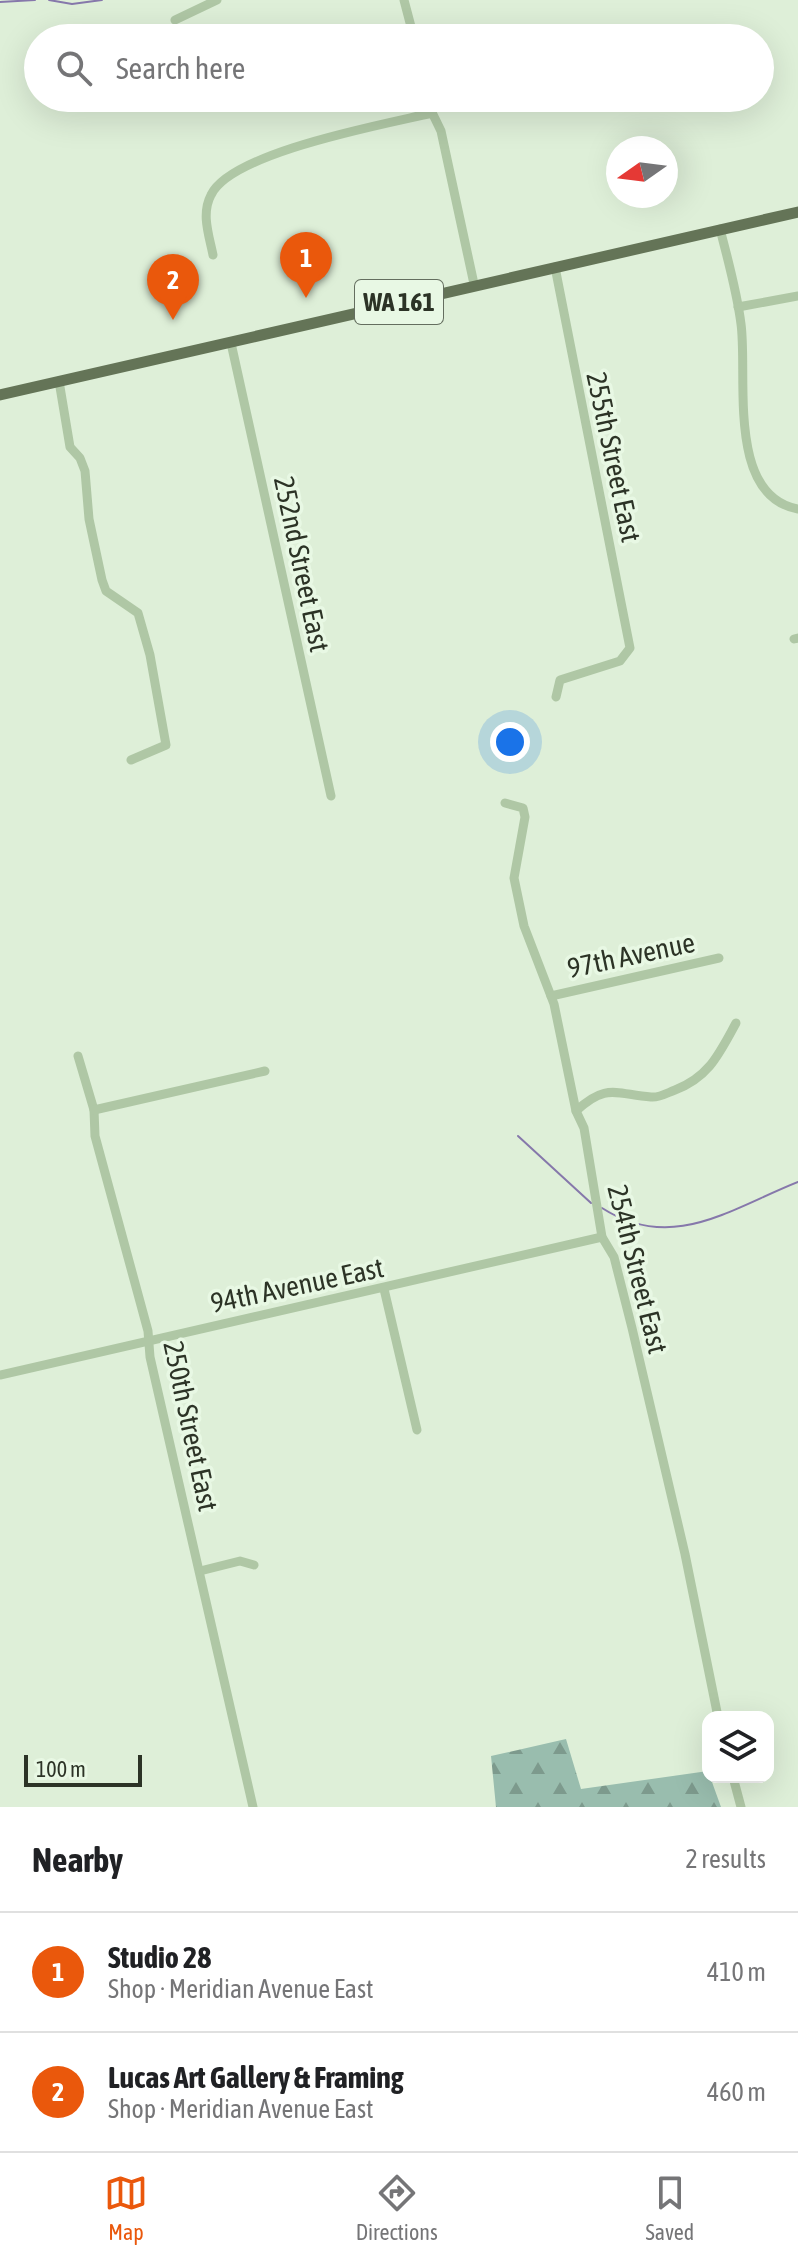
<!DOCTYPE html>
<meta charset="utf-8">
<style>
body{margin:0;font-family:"Asap Condensed",sans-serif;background:#f2f2f2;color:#202124}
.controls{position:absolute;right:24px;bottom:24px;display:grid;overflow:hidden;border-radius:16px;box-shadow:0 8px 32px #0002}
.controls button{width:72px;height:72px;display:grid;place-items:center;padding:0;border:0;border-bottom:2px solid #e0e0e0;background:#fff;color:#202124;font:40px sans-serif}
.compass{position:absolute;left:606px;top:136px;width:72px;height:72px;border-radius:50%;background:#fff;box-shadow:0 8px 32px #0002;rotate:256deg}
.scale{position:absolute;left:24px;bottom:20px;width:118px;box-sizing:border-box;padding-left:8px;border:4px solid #2c3326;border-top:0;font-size:22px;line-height:28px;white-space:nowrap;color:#2c3326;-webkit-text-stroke:6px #e8f8e4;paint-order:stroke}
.you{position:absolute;left:510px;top:742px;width:28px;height:28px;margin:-20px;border:6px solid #fff;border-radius:50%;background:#1a73e8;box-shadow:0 0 0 12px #1a73e833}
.badge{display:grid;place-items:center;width:52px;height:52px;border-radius:50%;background:#ea580c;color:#fff;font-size:26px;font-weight:700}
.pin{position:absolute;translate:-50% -66px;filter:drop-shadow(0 2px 4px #0008)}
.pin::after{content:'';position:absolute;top:42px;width:28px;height:24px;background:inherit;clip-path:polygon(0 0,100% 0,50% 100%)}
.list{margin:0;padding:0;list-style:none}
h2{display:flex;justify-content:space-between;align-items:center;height:104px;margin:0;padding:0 32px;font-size:34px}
h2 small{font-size:26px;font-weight:400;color:#757577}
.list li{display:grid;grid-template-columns:52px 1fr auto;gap:24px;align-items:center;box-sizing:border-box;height:120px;padding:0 32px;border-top:2px solid #e0e0e0}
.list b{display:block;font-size:30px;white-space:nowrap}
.list p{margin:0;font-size:26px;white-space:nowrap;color:#757577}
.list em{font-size:26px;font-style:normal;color:#757577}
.icon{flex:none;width:44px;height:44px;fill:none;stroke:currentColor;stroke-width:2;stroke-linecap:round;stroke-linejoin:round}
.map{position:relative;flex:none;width:798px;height:1807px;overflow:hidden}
.search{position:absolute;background:#fff;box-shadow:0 8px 32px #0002;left:24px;right:24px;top:24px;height:88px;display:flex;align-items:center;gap:20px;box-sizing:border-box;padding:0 28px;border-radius:44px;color:#757577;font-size:30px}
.sheet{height:344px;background:#fff}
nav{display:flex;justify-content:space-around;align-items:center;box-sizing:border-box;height:112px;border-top:2px solid #e0e0e0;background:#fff;font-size:22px;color:#757577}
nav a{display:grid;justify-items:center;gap:4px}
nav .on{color:#ea580c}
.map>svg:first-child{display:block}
.forest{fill:url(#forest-firs)}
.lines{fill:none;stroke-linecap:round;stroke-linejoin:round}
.stream{stroke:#8678ab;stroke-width:2}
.minor{stroke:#afc7a5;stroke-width:9}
.major{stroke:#647457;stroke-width:11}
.labels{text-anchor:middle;stroke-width:7;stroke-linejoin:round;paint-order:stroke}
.shield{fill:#e8f8e4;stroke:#646e5f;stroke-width:2}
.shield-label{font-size:26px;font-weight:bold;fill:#2c3326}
.street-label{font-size:28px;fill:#2c3326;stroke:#e8f8e4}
</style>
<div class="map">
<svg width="798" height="1807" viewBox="0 0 798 1807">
<defs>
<pattern id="forest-firs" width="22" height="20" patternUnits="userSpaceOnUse" patternTransform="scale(2)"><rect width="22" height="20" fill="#99bdae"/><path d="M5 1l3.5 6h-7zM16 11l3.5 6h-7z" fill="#7d9a8d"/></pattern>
</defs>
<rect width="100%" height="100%" fill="#deefd8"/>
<polygon class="forest" points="566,1739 581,1789 708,1771 721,1807 496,1807 491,1756"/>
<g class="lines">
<g class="stream">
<polyline points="49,0 72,4 102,0"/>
<polyline points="0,2 35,0"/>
<polyline points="518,1136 591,1203"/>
<path d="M602,1208C672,1253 730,1209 798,1182"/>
</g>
<g class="minor">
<polyline points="404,0 414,38"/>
<polyline points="175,20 217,0"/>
<polyline points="425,98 441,131 474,284"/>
<path d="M720,229C728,260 737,292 741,324C748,375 726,496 798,509"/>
<path d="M213,255C209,235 201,214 211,195C231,152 386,124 432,113"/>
<polyline points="555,267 630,648 620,661 560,680 556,697"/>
<polyline points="738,307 798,296"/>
<polyline points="231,343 331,796"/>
<polyline points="59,381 70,447 80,458 85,471 89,519 102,580 106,591 138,613 150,655 166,745 131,760"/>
<polyline points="794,639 798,638"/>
<polyline points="505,803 523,808 525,817 514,878 524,926 554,1004 576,1111 584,1128 602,1237 614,1257 632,1328 685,1554 718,1717"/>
<polyline points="551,996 719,958"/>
<polyline points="78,1056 94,1110 95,1136 148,1331 150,1357 253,1807"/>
<polyline points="94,1110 265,1071"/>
<path d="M576,1111C606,1083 615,1094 651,1097C659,1098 667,1093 675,1090C709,1077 719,1054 736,1023"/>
<polyline points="384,1289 417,1430"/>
<polyline points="0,1375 602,1237"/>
<polyline points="200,1571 240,1561 254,1565"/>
<polyline points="733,1777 741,1807"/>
</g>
<polyline class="major" points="0,395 798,212"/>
</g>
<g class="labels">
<rect class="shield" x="355" y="280" width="88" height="44" rx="6"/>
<g class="shield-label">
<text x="399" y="311">WA 161</text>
</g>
<g class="street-label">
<text transform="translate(614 457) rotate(78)" y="10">255th Street East</text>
<text transform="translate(302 564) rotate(78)" y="10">252nd Street East</text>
<text transform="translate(631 955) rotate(-12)" y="10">97th Avenue</text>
<text transform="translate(638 1269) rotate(76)" y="10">254th Street East</text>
<text transform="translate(297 1285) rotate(-12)" y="10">94th Avenue East</text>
<text transform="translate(191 1426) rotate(78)" y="10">250th Street East</text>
</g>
</g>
</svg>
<div class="controls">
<button><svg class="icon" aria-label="layers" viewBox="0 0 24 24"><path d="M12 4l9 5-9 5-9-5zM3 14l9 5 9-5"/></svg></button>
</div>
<svg class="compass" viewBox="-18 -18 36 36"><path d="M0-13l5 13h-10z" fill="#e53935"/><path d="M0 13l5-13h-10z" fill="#757577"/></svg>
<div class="scale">100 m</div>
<div class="you"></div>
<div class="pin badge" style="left:306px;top:298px">1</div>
<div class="pin badge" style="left:173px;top:320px">2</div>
<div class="search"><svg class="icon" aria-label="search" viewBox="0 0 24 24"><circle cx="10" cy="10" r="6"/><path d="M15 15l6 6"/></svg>Search here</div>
</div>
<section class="sheet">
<h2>Nearby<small>2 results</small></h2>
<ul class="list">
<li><span class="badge">1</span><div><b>Studio 28</b><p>Shop · Meridian Avenue East</p></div><em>410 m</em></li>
<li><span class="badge">2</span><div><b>Lucas Art Gallery &amp; Framing</b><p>Shop · Meridian Avenue East</p></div><em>460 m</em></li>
</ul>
</section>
<nav>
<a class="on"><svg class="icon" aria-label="map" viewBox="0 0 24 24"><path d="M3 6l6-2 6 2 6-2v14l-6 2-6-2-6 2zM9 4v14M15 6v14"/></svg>Map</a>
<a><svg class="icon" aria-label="directions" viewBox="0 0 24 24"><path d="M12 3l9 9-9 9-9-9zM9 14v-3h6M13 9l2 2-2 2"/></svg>Directions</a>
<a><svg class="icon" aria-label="saved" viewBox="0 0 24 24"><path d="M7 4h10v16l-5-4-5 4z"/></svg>Saved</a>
</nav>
